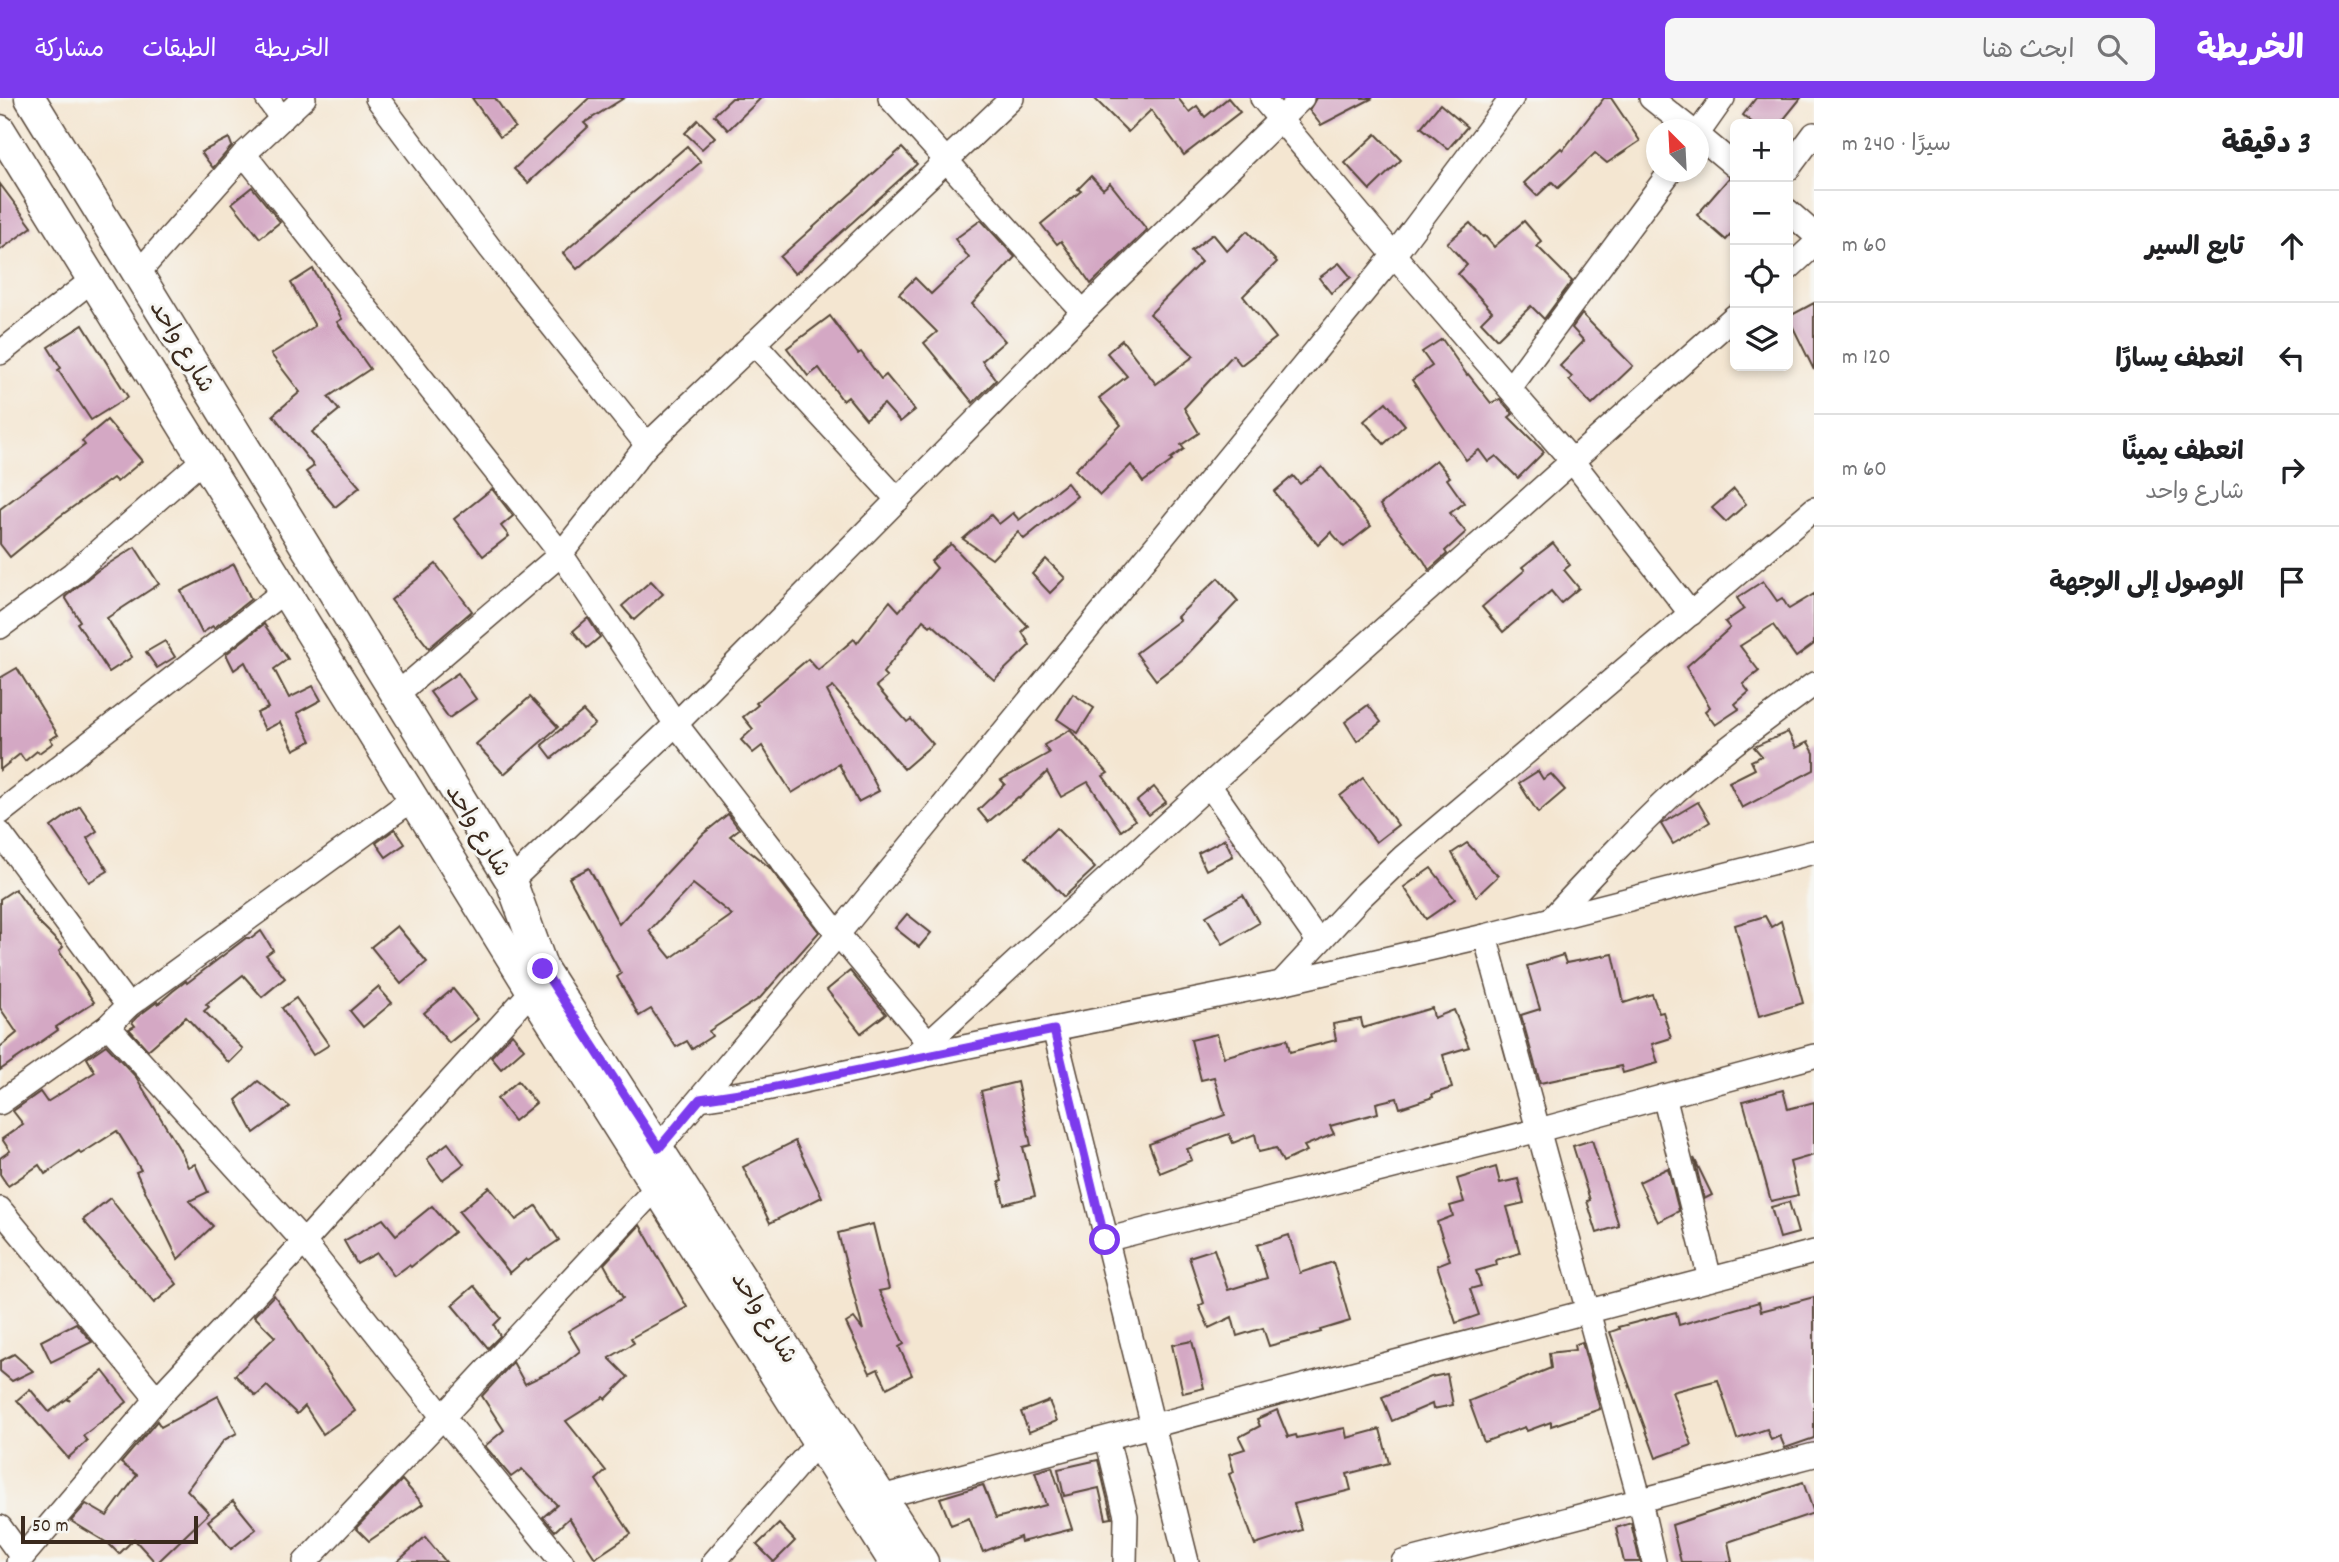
<!DOCTYPE html>
<html lang="ar">
<meta charset="utf-8">
<style>
body{margin:0;font-family:Dekko,"Playpen Sans Arabic",sans-serif;background:#f6f6f6;color:#202124;direction:rtl}
.controls{position:absolute;right:21px;top:21px;display:grid;overflow:hidden;border-radius:10px;box-shadow:0 4px 10px #0003}
.controls button{width:63px;height:63px;display:grid;place-items:center;padding:0;border:0;border-bottom:2px solid #e0e0e0;background:#fff;color:#202124;font:35px sans-serif}
.compass{position:absolute;left:1646px;top:21px;width:63px;height:63px;border-radius:50%;background:#fff;box-shadow:0 4px 10px #0003;rotate:336deg}
.scale{position:absolute;left:21px;bottom:18px;width:177px;box-sizing:border-box;padding-left:7px;border:4px solid #3b2a1e;border-top:0;font-size:19px;line-height:24px;white-space:nowrap;color:#3b2a1e;-webkit-text-stroke:5px #f6f6f2;paint-order:stroke}
.stop{position:absolute;width:21px;height:21px;margin:-16px;border:5px solid #7c3aed;border-radius:50%;background:#fff}
.stop.end{background:#7c3aed;border-color:#fff;box-shadow:0 2px 7px #0008}
.list{margin:0;padding:0;list-style:none}
h2{display:flex;justify-content:space-between;align-items:center;height:91px;margin:0;padding:0 28px;font-size:30px}
h2 small{font-size:23px;font-weight:400;color:#757577}
.list li{display:grid;grid-template-columns:46px 1fr auto;gap:21px;align-items:center;box-sizing:border-box;height:112px;padding:0 28px;border-top:2px solid #e0e0e0}
.list b{display:block;font-size:26px;white-space:nowrap}
.list p{margin:0;font-size:23px;white-space:nowrap;color:#757577}
.list em{font-size:23px;font-style:normal;color:#757577}
.icon{flex:none;width:38px;height:38px;fill:none;stroke:currentColor;stroke-width:2;stroke-linecap:round;stroke-linejoin:round}
.map{position:relative;flex:none;width:1814px;height:1464px;overflow:hidden;direction:ltr}
header{display:flex;align-items:center;gap:42px;box-sizing:border-box;height:98px;padding:0 35px;background:#7c3aed;color:#fff}
header strong{font-size:33px}
nav{display:flex;gap:38px;margin-inline-start:auto;font-size:24px}
.search{width:490px;height:63px;background:#f6f6f6;display:flex;align-items:center;gap:18px;box-sizing:border-box;padding:0 24px;border-radius:10px;color:#757577;font-size:26px}
main{display:flex}
aside{flex:1;background:#fff}
.map>svg:first-child{display:block}
.building{fill:#d4a8c4;fill-rule:evenodd}
.lines{fill:none;stroke-linecap:round;stroke-linejoin:round}
.minor-casing{stroke:#574639;stroke-width:26}
.tertiary-casing{stroke:#574639;stroke-width:33}
.minor{stroke:#fff;stroke-width:23}
.tertiary{stroke:#fff;stroke-width:30}
.route{stroke:#7c3aed;stroke-width:9}
.labels{text-anchor:middle;stroke-width:6;stroke-linejoin:round;paint-order:stroke}
.street-label{font-size:24px;fill:#3b2a1e;stroke:#f6f6f2}
</style>
<header>
<strong>الخريطة</strong>
<div class="search"><svg class="icon" aria-label="search" viewBox="0 0 24 24"><circle cx="10" cy="10" r="6"/><path d="M15 15l6 6"/></svg>ابحث هنا</div>
<nav><a>الخريطة</a><a>الطبقات</a><a>مشاركة</a></nav>
</header>
<main>
<aside>
<h2>3 دقيقة<small>سيرًا · 240 m</small></h2>
<ul class="list">
<li><svg class="icon" aria-label="ahead" viewBox="0 0 24 24"><path d="M12 20V5M6 11l6-6 6 6"/></svg><div><b>تابع السير</b></div><em>60 m</em></li>
<li><svg class="icon" aria-label="left" viewBox="0 0 24 24"><path d="M17 20v-9H6M10 6l-5 5 5 5"/></svg><div><b>انعطف يسارًا</b></div><em>120 m</em></li>
<li><svg class="icon" aria-label="right" viewBox="0 0 24 24"><path d="M7 20v-9h11M14 6l5 5-5 5"/></svg><div><b>انعطف يمينًا</b><p>شارع واحد</p></div><em>60 m</em></li>
<li><svg class="icon" aria-label="arrive" viewBox="0 0 24 24"><path d="M6 21V4h12l-3 4 3 4H6"/></svg><div><b>الوصول إلى الوجهة</b></div></li>
</ul>
</aside>
<div class="map">
<svg width="1814" height="1464" viewBox="0 0 1814 1464">
<rect width="100%" height="100%" fill="#f6f6f2"/>
<filter id="ink" filterUnits="userSpaceOnUse"><feTurbulence type="fractalNoise" baseFrequency=".0143" numOctaves="2"/><feDisplacementMap in="SourceGraphic" scale="14" xChannelSelector="R" yChannelSelector="G"/><feConvolveMatrix kernelMatrix="1 2 1 2 8 2 1 2 1" color-interpolation-filters="sRGB"/></filter>
<filter id="wash" filterUnits="userSpaceOnUse"><feTurbulence type="fractalNoise" baseFrequency=".00686" numOctaves="4" result="noise"/><feDisplacementMap in="SourceGraphic" scale="28" xChannelSelector="R" yChannelSelector="G"/><feGaussianBlur stdDeviation="1.57" result="paint"/><feColorMatrix in="noise" values="0 0 0 0 0 0 0 0 0 0 0 0 0 0 0 0 0 1.4 0 .05"/><feComposite in="paint" operator="in"/></filter>
<g filter="url(#wash)">
<rect width="100%" height="100%" fill="#f4e6d1"/>
<g id="blocks">
<g class="building">
<polygon points="472,0 495,0 515,29 500,39"/>
<polygon points="589,0 624,0 584,25 588,29 528,85 514,71"/>
<polygon points="732,0 761,0 728,32 714,17"/>
<polygon points="1094,0 1178,0 1189,14 1197,8 1205,19 1228,0 1240,14 1184,57 1151,12 1128,34"/>
<polygon points="1316,0 1373,0 1321,27 1309,12"/>
<polygon points="1604,0 1611,0 1640,43 1607,65 1595,55 1558,90 1552,84 1537,98 1524,85 1561,50 1563,52"/>
<polygon points="1756,0 1801,0 1780,26 1754,26 1743,17"/>
<polygon points="1440,6 1467,29 1448,51 1421,29"/>
<polygon points="698,22 715,39 702,51 685,35"/>
<polygon points="1376,36 1401,62 1370,92 1345,65"/>
<polygon points="229,40 232,48 213,70 201,54"/>
<polygon points="687,48 701,64 577,171 563,155"/>
<polygon points="902,50 917,66 795,176 780,159"/>
<polygon points="1091,78 1103,91 1110,85 1147,132 1091,186 1061,143 1057,146 1041,126 1081,93 1078,91"/>
<polygon points="1729,80 1735,82 1735,132 1726,142 1697,117"/>
<polygon points="0,86 32,129 0,152"/>
<polygon points="252,89 280,124 260,140 232,105"/>
<polygon points="981,122 1015,159 972,206 1005,243 982,263 996,282 973,305 924,245 937,234 899,196 915,180 931,196 969,160 955,141"/>
<polygon points="1524,123 1542,144 1537,148 1572,183 1544,221 1531,208 1497,241 1481,224 1492,213 1458,176 1467,167 1447,145 1470,125 1483,139 1485,138 1494,149"/>
<polygon points="1247,133 1277,164 1243,198 1276,240 1241,267 1233,257 1184,310 1199,335 1181,347 1184,351 1170,361 1172,363 1143,384 1131,367 1100,397 1075,372 1121,327 1099,300 1127,278 1107,255 1122,242 1156,286 1194,258 1150,216 1201,164 1191,153 1213,136 1227,153"/>
<polygon points="1339,165 1351,179 1331,195 1319,180"/>
<polygon points="313,171 342,221 337,224 370,271 328,299 339,312 312,334 360,389 335,409 306,374 314,368 273,317 300,294 271,256 315,228 291,185"/>
<polygon points="1814,205 1814,272 1788,219"/>
<polygon points="1582,216 1633,268 1592,307 1569,282 1572,279 1560,268 1584,243 1572,230"/>
<polygon points="830,218 858,256 861,254 881,281 886,277 915,312 900,324 884,306 866,321 848,299 843,303 819,270 808,278 787,250"/>
<polygon points="83,227 128,299 91,322 58,272 61,270 48,249"/>
<polygon points="1442,241 1467,277 1468,276 1491,305 1500,301 1513,316 1509,319 1544,354 1518,380 1496,358 1488,364 1479,352 1466,362 1412,282 1432,268 1422,254"/>
<polygon points="1386,304 1405,327 1384,346 1364,323"/>
<polygon points="107,322 142,363 117,384 113,380 59,419 10,459 0,446 0,411 85,347 82,343"/>
<polygon points="1436,362 1450,379 1447,381 1464,405 1450,415 1466,434 1445,453 1447,456 1429,472 1424,463 1380,407"/>
<polygon points="1322,369 1371,428 1344,449 1331,434 1318,447 1274,394 1293,378 1300,386"/>
<polygon points="1067,385 1077,398 1024,441 1018,434 992,461 963,441 991,417 999,426 1013,415 1019,422"/>
<polygon points="492,391 513,418 501,428 509,438 483,458 454,421"/>
<polygon points="1734,391 1746,406 1726,424 1712,410"/>
<polygon points="1553,445 1570,467 1564,472 1579,490 1561,505 1551,493 1503,534 1482,509 1525,472 1522,469"/>
<polygon points="951,446 1028,528 1022,534 1030,547 994,582 932,526 930,528 923,522 883,575 887,579 876,588 907,624 911,621 933,646 904,671 833,589 827,593 879,693 858,704 839,666 792,695 762,648 753,655 741,642 753,631 743,619 758,607 756,605 808,561 818,572 854,541 857,545 890,503 899,513 937,470 931,463"/>
<polygon points="135,449 159,486 107,520 132,559 109,574 77,525 80,523 65,499 97,473"/>
<polygon points="1046,461 1065,480 1050,495 1032,476"/>
<polygon points="234,466 251,501 214,530 213,528 202,535 181,493"/>
<polygon points="436,466 472,513 429,550 391,502"/>
<polygon points="1218,480 1238,503 1182,562 1156,582 1136,555 1180,522 1177,519"/>
<polygon points="651,483 663,496 634,522 622,508"/>
<polygon points="1763,483 1777,503 1782,500 1789,511 1814,496 1814,546 1796,559 1773,527 1740,548 1759,573 1743,586 1749,594 1735,606 1739,611 1715,627 1705,613 1710,609 1686,569 1730,530 1725,524 1744,511 1737,500"/>
<polygon points="588,520 600,539 587,550 573,533"/>
<polygon points="264,526 288,561 274,571 289,600 313,588 321,602 297,615 311,643 294,652 280,624 265,632 257,615 268,610 245,564 234,572 226,556"/>
<polygon points="165,543 175,559 157,570 146,554"/>
<polygon points="17,570 58,637 50,641 53,645 39,655 37,653 25,663 20,656 0,672 0,580"/>
<polygon points="458,575 476,601 449,620 430,594"/>
<polygon points="1073,596 1094,610 1078,635 1057,621"/>
<polygon points="530,599 558,629 504,676 476,646"/>
<polygon points="1368,607 1381,624 1357,643 1345,624"/>
<polygon points="583,613 595,626 552,660 542,647"/>
<polygon points="1070,632 1108,675 1103,678 1135,722 1121,733 1088,684 1061,699 1047,674 1020,700 1018,699 988,724 978,712 1005,686 1001,682 1049,655 1044,647"/>
<polygon points="1788,634 1796,650 1808,644 1814,655 1814,672 1742,710 1729,684 1755,671 1751,663 1762,658 1754,649"/>
<polygon points="1538,673 1543,681 1551,676 1565,692 1538,715 1519,685"/>
<polygon points="1363,680 1398,727 1376,744 1340,698"/>
<polygon points="1154,689 1166,704 1149,717 1137,703"/>
<polygon points="1698,704 1710,724 1673,746 1661,726"/>
<polygon points="80,708 97,733 87,740 108,773 89,784 51,729"/>
<path d="M728,716L739,731L730,738L769,769L819,834L760,900L709,933L712,938L692,951L687,943L676,949L651,911L639,918L617,879L621,876L569,780L589,770L619,826L703,736ZM693,786L732,817L671,860L649,833Z"/>
<polygon points="1056,730 1095,770 1064,799 1026,759"/>
<polygon points="395,731 405,746 386,759 376,745"/>
<polygon points="1225,741 1233,758 1206,772 1198,755"/>
<polygon points="1467,745 1498,778 1476,799 1452,755"/>
<polygon points="1431,770 1455,801 1426,821 1404,789"/>
<polygon points="15,791 40,826 63,849 59,853 94,904 56,929 58,932 0,972 0,949 17,935 0,910 0,801"/>
<polygon points="1243,797 1259,825 1223,846 1206,818"/>
<polygon points="907,816 931,835 919,849 895,830"/>
<polygon points="1765,818 1771,829 1781,823 1803,905 1759,918 1735,827"/>
<polygon points="397,828 427,864 401,886 371,849"/>
<polygon points="261,833 273,852 266,857 285,880 262,899 243,877 206,906 209,909 204,913 243,951 229,965 186,919 148,952 129,931 135,928 132,924 137,919 157,904 158,906 173,893 186,883 187,885 246,840 252,840"/>
<polygon points="1613,856 1624,905 1652,896 1659,915 1663,914 1671,940 1652,946 1658,965 1623,975 1621,968 1540,985 1521,917 1540,911 1527,868 1563,857 1566,865"/>
<polygon points="850,873 886,916 861,935 827,892"/>
<polygon points="378,889 392,905 363,929 350,913"/>
<polygon points="453,891 478,921 449,945 424,915"/>
<polygon points="296,900 329,947 313,957 282,910"/>
<polygon points="1432,910 1434,920 1454,912 1469,949 1443,957 1452,990 1432,996 1433,999 1400,1010 1397,1000 1376,1005 1378,1015 1330,1028 1334,1036 1304,1048 1307,1053 1283,1064 1276,1050 1259,1054 1255,1036 1233,1045 1229,1036 1187,1051 1192,1062 1160,1075 1149,1046 1225,1017 1214,979 1201,982 1191,942 1217,936 1224,959 1287,941 1290,954 1336,942 1333,926 1361,921 1363,930"/>
<polygon points="512,936 524,951 501,971 491,959"/>
<polygon points="106,947 136,979 180,1052 188,1069 195,1066 208,1094 189,1103 213,1128 178,1161 136,1074 141,1072 117,1033 81,1056 79,1053 45,1076 39,1067 8,1088 0,1076 0,1060 10,1053 2,1041 23,1026 13,1013 40,994 47,1004 95,974 87,960"/>
<polygon points="258,983 290,1009 254,1035 236,1002"/>
<polygon points="518,983 536,1005 514,1023 497,1001"/>
<polygon points="1017,984 1031,1047 1023,1049 1035,1098 1004,1106 999,1084 1002,1083 981,993"/>
<polygon points="1783,992 1788,1011 1814,1004 1814,1057 1790,1064 1798,1097 1771,1103 1743,1003"/>
<polygon points="1592,1042 1619,1128 1597,1135 1587,1103 1590,1102 1573,1048"/>
<polygon points="795,1043 822,1099 770,1125 743,1069"/>
<polygon points="448,1045 464,1066 442,1082 427,1061"/>
<polygon points="1694,1060 1712,1097 1704,1101"/>
<polygon points="1496,1069 1500,1085 1518,1081 1524,1105 1507,1109 1520,1155 1496,1162 1497,1167 1476,1173 1481,1188 1470,1191 1479,1217 1456,1225 1437,1167 1450,1162 1437,1124 1453,1118 1450,1108 1464,1104 1457,1081"/>
<polygon points="1668,1070 1679,1113 1658,1124 1639,1084"/>
<polygon points="489,1089 516,1122 536,1108 559,1142 528,1163 526,1161 510,1175 459,1114"/>
<polygon points="110,1100 177,1186 154,1205 83,1122"/>
<polygon points="1789,1104 1798,1135 1780,1140 1771,1109"/>
<polygon points="432,1108 454,1134 411,1169 409,1167 394,1178 377,1155 357,1166 344,1143 383,1121 396,1137"/>
<polygon points="873,1126 889,1191 879,1193 904,1246 899,1249 912,1277 887,1290 878,1271 870,1275 846,1225 854,1220 863,1232 838,1135"/>
<polygon points="640,1127 687,1209 631,1240 634,1245 609,1260 628,1279 606,1301 604,1299 566,1323 606,1373 596,1382 631,1436 595,1460 569,1420 555,1433 543,1419 557,1407 522,1371 511,1379 485,1348 504,1332 482,1298 513,1264 525,1286 560,1269 580,1253 568,1233 623,1200 604,1166"/>
<polygon points="1289,1137 1300,1175 1333,1164 1350,1223 1320,1232 1321,1234 1269,1248 1263,1230 1237,1238 1232,1219 1209,1230 1199,1208 1204,1205 1189,1159 1214,1151 1228,1192 1267,1180 1257,1147"/>
<polygon points="474,1188 501,1220 494,1227 500,1238 488,1250 452,1207"/>
<polygon points="274,1197 355,1313 323,1336 305,1308 297,1316 267,1288 256,1298 235,1277 275,1239 254,1218"/>
<polygon points="1814,1199 1814,1340 1785,1350 1780,1338 1771,1342 1767,1331 1737,1341 1718,1282 1672,1294 1692,1347 1656,1360 1610,1234 1619,1231 1618,1229 1676,1214 1679,1227 1759,1204 1761,1213"/>
<polygon points="76,1225 92,1244 51,1264 41,1243"/>
<polygon points="1192,1243 1204,1290 1183,1295 1172,1247"/>
<polygon points="1582,1244 1600,1311 1551,1328 1551,1324 1527,1333 1525,1329 1484,1344 1469,1303 1551,1270 1549,1255 1575,1252 1574,1247"/>
<polygon points="14,1256 33,1273 12,1283 0,1273 0,1263"/>
<polygon points="103,1273 127,1304 83,1338 87,1343 68,1360 17,1302 30,1291 49,1314 67,1301 70,1303 68,1300"/>
<polygon points="1447,1276 1453,1307 1433,1311 1432,1306 1392,1323 1382,1299 1431,1279"/>
<polygon points="218,1298 237,1335 224,1342 187,1392 209,1415 158,1464 155,1464 134,1441 119,1456 109,1446 71,1423 86,1406 107,1418 137,1377 121,1365 157,1323 161,1329"/>
<polygon points="1049,1303 1057,1323 1029,1334 1021,1314"/>
<polygon points="1277,1312 1288,1339 1296,1337 1297,1340 1345,1330 1347,1340 1380,1331 1389,1365 1347,1376 1351,1392 1294,1406 1302,1432 1255,1447 1229,1376 1234,1374 1229,1356 1245,1351 1239,1339 1260,1328 1257,1321"/>
<polygon points="1098,1362 1112,1420 1106,1421 1099,1390 1064,1398 1058,1371"/>
<polygon points="1052,1369 1072,1431 1021,1444 1020,1439 983,1454 969,1420 951,1427 940,1400 983,1387 996,1420 1046,1407 1035,1374"/>
<polygon points="402,1382 423,1406 369,1443 356,1430"/>
<polygon points="1803,1384 1814,1415 1728,1444 1732,1464 1681,1464 1672,1427"/>
<polygon points="233,1403 256,1431 231,1451 208,1423"/>
<polygon points="1631,1425 1640,1464 1624,1464 1616,1430"/>
<polygon points="779,1426 795,1443 774,1464 757,1447"/>
<polygon points="425,1439 446,1464 397,1464"/>
</g>
</g>
</g>
<g filter="url(#ink)">
<use href="#blocks" fill-opacity="0" stroke="#574639" stroke-width="2"/>
<g class="lines">
<defs>
<g id="minor">
<polyline points="267,0 282,21"/>
<polyline points="377,0 490,150 647,347"/>
<polyline points="890,0 1083,214"/>
<polyline points="1262,0 1394,157 1573,364 1691,516"/>
<polyline points="1651,0 1691,32"/>
<polyline points="1699,34 1723,0"/>
<polyline points="1699,38 1735,68"/>
<polyline points="244,56 561,456 676,626 838,836 928,944"/>
<polyline points="1788,71 1814,36"/>
<polyline points="1788,113 1814,136"/>
<polyline points="1788,171 1814,147"/>
<polyline points="138,175 244,56 304,0"/>
<polyline points="754,245 898,402"/>
<polyline points="0,255 92,182"/>
<polyline points="1510,290 1670,74"/>
<polyline points="0,529 72,476 203,362"/>
<polyline points="396,597 561,456 647,347 1012,0"/>
<polyline points="1209,687 1318,843"/>
<polyline points="0,715 283,494"/>
<polyline points="0,735 128,908"/>
<polyline points="511,783 676,626 1083,214 1302,0"/>
<path d="M1552,820C1592,777 1632,734 1675,694C1719,655 1767,621 1814,586"/>
<polyline points="1485,838 1640,1403 1654,1464"/>
<polyline points="1281,885 1360,800 1403,759 1814,411"/>
<polyline points="108,928 304,1144 443,1319 562,1464"/>
<polyline points="1054,931 1187,1464"/>
<polyline points="918,954 1209,687 1735,218"/>
<polyline points="1664,998 1710,1181"/>
<polyline points="700,1001 766,991 964,949 1281,885 1485,838 1814,754"/>
<polyline points="0,1005 108,928 128,908 413,701"/>
<polyline points="0,1111 157,1301"/>
<polyline points="1105,1142 1539,1032 1814,958"/>
<polyline points="1107,1341 1126,1418 1125,1464"/>
<path d="M881,1399C1192,1319 1502,1234 1814,1154"/>
<polyline points="0,1429 22,1459"/>
<polyline points="18,1464 157,1301 304,1144 532,893"/>
<polyline points="305,1464 443,1319 656,1090 658,1050 838,836 1394,157 1512,0"/>
<polyline points="714,1464 818,1344"/>
<polyline points="1403,1464 1814,1357"/>
</g>
<g id="tertiary">
<polyline points="30,0 511,783 543,871 923,1464"/>
<polyline points="0,32 532,893 894,1464"/>
</g>
</defs>
<use href="#minor" class="minor-casing"/>
<use href="#tertiary" class="tertiary-casing"/>
<use href="#minor" class="minor"/>
<use href="#tertiary" class="tertiary"/>
</g>
</g>
<g class="lines" filter="url(#ink)">
<polyline class="route" points="543,871 659,1050 700,1001 766,991 1054,932 1105,1142"/>
</g>
<g class="labels">
<g class="street-label">
<text transform="translate(183 248) rotate(59)" y="8">شارع واحد</text>
<text transform="translate(479 732) rotate(59)" y="8">شارع واحد</text>
<text transform="translate(765 1219) rotate(58)" y="8">شارع واحد</text>
</g>
</g>
</svg>
<div class="controls">
<button>+</button>
<button>−</button>
<button><svg class="icon" aria-label="locate" viewBox="0 0 24 24"><circle cx="12" cy="12" r="6"/><path d="M12 2v4M12 18v4M2 12h4M18 12h4"/></svg></button>
<button><svg class="icon" aria-label="layers" viewBox="0 0 24 24"><path d="M12 4l9 5-9 5-9-5zM3 14l9 5 9-5"/></svg></button>
</div>
<svg class="compass" viewBox="-18 -18 36 36"><path d="M0-13l5 13h-10z" fill="#e53935"/><path d="M0 13l5-13h-10z" fill="#757577"/></svg>
<div class="scale">50 m</div>
<div class="stop" style="left:1105px;top:1142px"></div>
<div class="stop end" style="left:543px;top:871px"></div>
</div>
</main>
